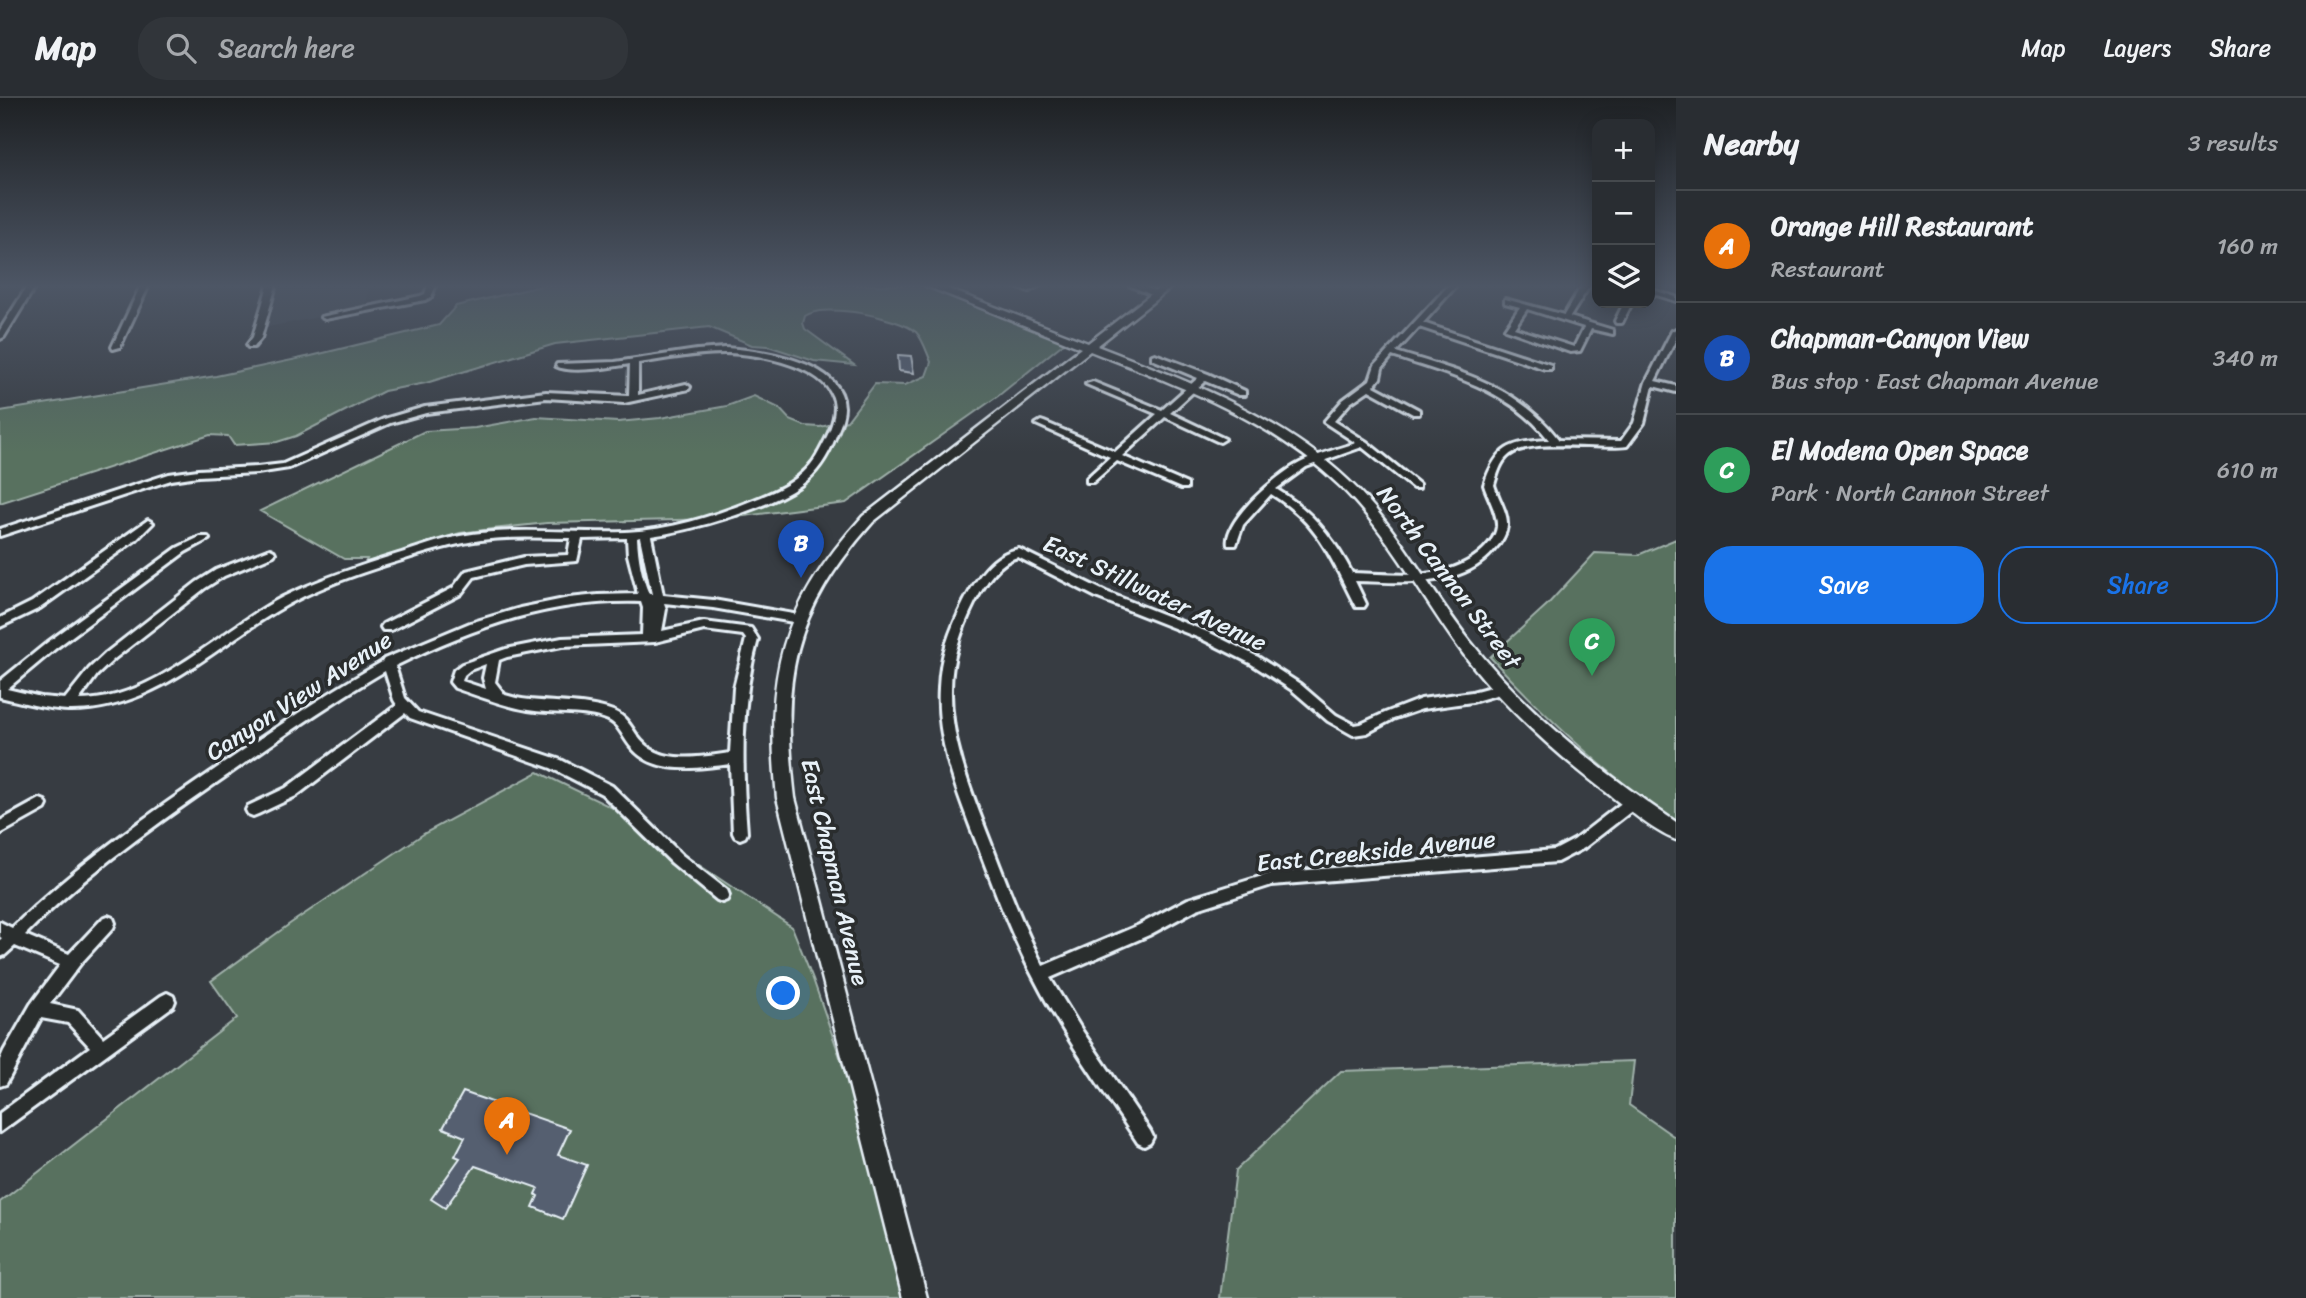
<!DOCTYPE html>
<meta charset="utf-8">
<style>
body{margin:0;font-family:Sriracha,sans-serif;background:#31353a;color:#f1f3f6}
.controls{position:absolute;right:21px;top:21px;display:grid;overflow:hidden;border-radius:14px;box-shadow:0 4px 18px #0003}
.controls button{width:63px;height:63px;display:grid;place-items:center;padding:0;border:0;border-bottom:2px solid #45494d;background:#292d32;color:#f1f3f6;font:35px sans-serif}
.you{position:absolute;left:784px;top:896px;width:24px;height:24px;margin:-18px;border:5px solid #fff;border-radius:50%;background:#1a73e8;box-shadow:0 0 0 10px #1a73e833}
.badge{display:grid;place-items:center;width:46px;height:46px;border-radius:50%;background:#1a73e8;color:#fff;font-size:23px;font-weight:700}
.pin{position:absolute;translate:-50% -58px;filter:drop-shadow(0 2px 4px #0008)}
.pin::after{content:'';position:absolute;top:37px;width:24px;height:21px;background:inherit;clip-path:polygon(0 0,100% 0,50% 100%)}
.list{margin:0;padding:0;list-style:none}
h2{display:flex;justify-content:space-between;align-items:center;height:91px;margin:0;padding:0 28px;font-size:30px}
h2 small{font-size:23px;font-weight:400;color:#a5a8ac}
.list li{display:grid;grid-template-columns:46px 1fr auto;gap:21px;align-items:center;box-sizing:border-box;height:112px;padding:0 28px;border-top:2px solid #45494d}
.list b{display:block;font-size:26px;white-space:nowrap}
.list p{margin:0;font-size:23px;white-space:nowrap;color:#a5a8ac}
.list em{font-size:23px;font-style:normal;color:#a5a8ac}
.actions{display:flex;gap:14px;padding:21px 28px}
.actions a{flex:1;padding:16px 0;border:2px solid #1a73e8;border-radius:28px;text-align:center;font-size:24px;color:#1a73e8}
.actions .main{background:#1a73e8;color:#fff}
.icon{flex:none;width:38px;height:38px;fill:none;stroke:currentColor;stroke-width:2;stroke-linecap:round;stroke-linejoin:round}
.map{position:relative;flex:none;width:1676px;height:1200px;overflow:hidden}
header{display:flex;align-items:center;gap:42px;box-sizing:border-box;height:98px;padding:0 35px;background:#292d32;border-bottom:2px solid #45494d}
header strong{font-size:33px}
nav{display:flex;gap:38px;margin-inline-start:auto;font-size:24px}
.search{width:490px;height:63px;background:#31353a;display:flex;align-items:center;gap:18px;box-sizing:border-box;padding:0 24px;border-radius:28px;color:#a5a8ac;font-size:26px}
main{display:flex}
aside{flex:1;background:#292d32}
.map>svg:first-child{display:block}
.built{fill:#404650}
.green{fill:#59715e;stroke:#a0b1ab;stroke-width:2}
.building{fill:#545f6f;stroke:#e8f1f8;stroke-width:2}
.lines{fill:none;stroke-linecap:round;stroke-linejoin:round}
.minor-casing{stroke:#e8f1f8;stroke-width:6}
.major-casing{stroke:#e8f1f8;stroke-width:5}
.minor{fill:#2a2d2e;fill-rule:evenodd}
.major{fill:#2a2d2e;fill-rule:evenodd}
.labels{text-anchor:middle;stroke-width:7;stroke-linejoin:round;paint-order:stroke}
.street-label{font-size:24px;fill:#e8f1f8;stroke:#2a2d2e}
</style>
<header>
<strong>Map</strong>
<div class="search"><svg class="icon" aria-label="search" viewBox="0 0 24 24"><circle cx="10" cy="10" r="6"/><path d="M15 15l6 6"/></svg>Search here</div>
<nav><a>Map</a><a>Layers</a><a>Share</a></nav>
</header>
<main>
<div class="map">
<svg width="1676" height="1200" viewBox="0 0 1676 1200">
<rect width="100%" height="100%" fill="#373c42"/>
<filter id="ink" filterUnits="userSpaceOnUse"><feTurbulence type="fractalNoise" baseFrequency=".0143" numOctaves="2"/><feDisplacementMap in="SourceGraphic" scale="14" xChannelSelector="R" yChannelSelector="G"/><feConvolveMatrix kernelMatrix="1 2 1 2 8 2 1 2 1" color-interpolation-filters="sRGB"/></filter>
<g filter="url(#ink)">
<polygon class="built" points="274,187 369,187 366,210 263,230"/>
<g class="green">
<path d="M545,187H919L1065,244L998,298L846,405L720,421L547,425L492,431L460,435L365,465L367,461H344L260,413L425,333L475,330L536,319L618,324L660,320L727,308L754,298L779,310L790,322L805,328L820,329L847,323L875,286L905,287L926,278L931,264C927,255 923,241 916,234C898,219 825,204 805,218L803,225L805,231L854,267L814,263L768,248L752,247L709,229L555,246L426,285L384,293L296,338L277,344L234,347L228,338L210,337L0,405V313L216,278L311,258L439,227L456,208Z"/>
<path d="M1676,441V723C1610,681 1543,616 1490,559L1548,506L1595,455L1638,457Z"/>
<polygon points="538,674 615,711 792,829 813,881 902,1138 918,1200 0,1200 0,1104 237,920 211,883 291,825 425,735"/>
<polygon points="1634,963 1629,1007 1676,1040 1676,1200 1220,1200 1236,1072 1341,973"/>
</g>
<g class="building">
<polygon points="898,257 911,258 914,275 899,273"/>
<polygon points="463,994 570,1031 558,1057 587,1067 563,1121 533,1109 538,1098 535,1096 538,1090 475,1068 445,1110 431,1101 460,1060 455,1058 465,1039 443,1030"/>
</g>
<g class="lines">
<defs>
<g id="minor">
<polygon points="28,187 36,187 4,239 0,241 0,232"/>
<polygon points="141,187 149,187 120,249 113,251 112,249"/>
<polygon points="268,187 276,187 261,240 254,249 248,249 247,247 253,239"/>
<polygon points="428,187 436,187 431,199 425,202 325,221 321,219 420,198 425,196"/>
<polygon points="1009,187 1040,187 1029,193"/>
<polygon points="1129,187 1141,187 1161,196 1154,198"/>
<path d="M1449,187H1457L1423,225L1551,267V271H1545L1419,229L1396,254C1461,274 1515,286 1559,342L1621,343L1634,325L1646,284L1672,233L1676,231V241L1655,283L1676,288V294L1653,288L1644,325L1627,348C1598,352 1529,339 1508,358C1500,365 1497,377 1494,387C1498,400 1508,415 1507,428C1506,437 1500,446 1494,452C1461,492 1402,484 1355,483L1366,506L1364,509H1356C1331,461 1320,426 1271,396L1243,427L1236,447H1228C1223,422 1279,375 1300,365C1318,356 1337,351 1356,345L1324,324L1343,302L1370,282L1375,267ZM1392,258C1451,277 1511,292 1549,342C1510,344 1497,348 1484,387C1488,400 1498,415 1497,429C1496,438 1489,446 1483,452C1448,485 1396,476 1352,475C1334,440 1310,411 1276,391L1306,369L1362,349L1413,390H1419V386L1367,344L1334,323L1350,305L1369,292L1413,316H1419V312L1374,288L1380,280L1382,270Z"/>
<path d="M1582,187H1590L1570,219L1613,232V236L1591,231L1580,253L1570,254L1505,231L1520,209L1505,205V201L1564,217ZM1527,211L1584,229L1574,249L1514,230Z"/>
<polygon points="1650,191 1676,199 1676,203 1650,195"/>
<polygon points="1624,205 1632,205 1622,225 1616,225 1615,223"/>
<path d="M725,250C759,252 843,263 844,309C844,320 839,330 835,340C828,358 818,375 801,387C767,411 693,432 651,438L663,497L713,502L799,517L805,521L799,525L713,510L664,505L666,511L662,533L704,524L751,530L758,541C740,606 742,669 747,735L745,739L740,741L735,739L733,735L730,666C698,670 656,678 632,650C622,639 619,624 603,620C579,613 552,616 528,612C503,608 479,598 455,590L450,584L454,572L462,566L506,551L562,540L642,537L643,510L641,504C553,501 473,529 395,568L405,600L418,614L561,662L612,688L682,757L727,792L729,797L727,802L722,804L717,802L672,765L602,696L551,670L410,620L405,615L296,698L258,716L253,718L248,716L246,712L248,708L286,690L397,607L394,602L385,573C331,605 280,640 229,676C158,725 86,775 25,837L69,856L103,820L108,818L113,820L115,825L113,830L81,865L50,906L78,912L103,940L161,898L167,895L173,898L175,903L173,908L0,1034V1015L90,949L68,925L41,920L6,986L0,988V962L4,953L31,906L60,867L15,848L5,857L0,859V842L2,840L0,839V824L12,830C74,769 145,719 217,670C271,633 325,596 382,564L384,561L470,525L520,510L569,500L598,497L638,496L628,457L627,440L582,441L577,463L524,467L474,479L461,496L391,532H383L381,529L383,526L453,490L466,473L524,459L568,457L571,440C541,440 511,438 481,442C453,446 426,454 399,463C366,473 334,484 304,498C225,536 161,614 68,612C45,611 22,604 0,599V583L48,544L177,450L200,439H208L209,441L185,454L56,550L7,591L41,599L65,601L89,571L106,555L197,484L216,472L270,451L274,453L275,455L274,457L224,478L205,490L114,561L97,577L79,602C154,603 219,532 283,499C319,481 359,468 398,456C418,450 439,442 460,438C515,428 571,436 626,434C670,432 711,419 751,403C778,393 805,381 819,354C826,341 835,325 835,309C834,268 755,255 724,255C695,255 666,261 638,265V297L686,286L690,289L689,291L624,305L546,300L426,315L390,325L289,370L257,375L198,378L171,382L0,438V431L169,376L198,372L257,369L283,366L384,321L425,309L546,294L629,298L630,266C611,269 571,276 556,268L557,266L615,264L697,252ZM640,439L652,496H649C641,478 638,459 637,440ZM704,532L743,537L746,541L734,590L730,655C700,659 659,668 638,639C631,629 626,618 613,613C582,602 548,606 516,600L505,597L495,584L499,562L507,559L562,548L655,544ZM486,566L483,580L486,591L462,583L464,577L470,572Z"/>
<polygon points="1155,256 1208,276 1245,293 1245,297 1239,297 1205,283 1170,315 1225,341 1220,344 1217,343 1165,319 1122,358 1187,386 1187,390 1181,390 1117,363 1093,384 1087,384 1087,380 1110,359 1036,326 1041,323 1044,324 1115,354 1157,316 1086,286 1093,284 1162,312 1198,280 1152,261 1152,257"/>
<polygon points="148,422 153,425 137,441 40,510 0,529 0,520 32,504"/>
<path d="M1019,451L1106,494L1210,535L1258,559L1300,586L1336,617L1355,627L1361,626L1385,615L1421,601L1472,594L1502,586L1508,591L1506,594L1472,604L1422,611L1393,621L1367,635L1353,637L1328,623L1292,592L1250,565L1202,541L1098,500L1018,459C998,463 984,488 975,504C961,532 951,560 951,591C950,644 972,696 991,745C1007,787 1023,828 1043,868L1139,827L1188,801L1272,775L1555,752L1574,742L1628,700L1633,698L1638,700L1640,704L1638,708L1584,750L1557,764L1272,787L1197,811L1149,837L1050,880L1083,934L1150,1033L1153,1039L1150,1045L1144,1048L1138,1045C1103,992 1065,940 1036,884C1010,836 992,784 972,733C955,688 936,639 939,590C940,558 950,532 964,504C976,482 992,455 1019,451Z"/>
<polygon points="40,701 45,703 47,707 45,711 0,736 0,723"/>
</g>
<path id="major" d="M924,187H938L1088,245L1163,187H1174L1097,248C1185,282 1279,317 1348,382C1398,429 1428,490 1470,543C1527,615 1600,673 1676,724V742C1652,733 1623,707 1602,691C1548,649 1496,602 1456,546C1418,493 1387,434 1340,388C1272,322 1178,287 1090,253L873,424C791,516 781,580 795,700L927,1200H903L777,700C765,577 779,511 863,418L1081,250Z"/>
</defs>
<use href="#minor" class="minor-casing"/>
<use href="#major" class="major-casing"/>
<use href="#minor" class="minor"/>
<use href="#major" class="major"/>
</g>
</g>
<linearGradient id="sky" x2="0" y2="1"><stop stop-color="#1e2124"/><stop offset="0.53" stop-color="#4d5665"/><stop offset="1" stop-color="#4d5665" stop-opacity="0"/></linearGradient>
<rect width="1676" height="355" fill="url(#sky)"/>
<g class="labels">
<g class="street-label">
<text transform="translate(1449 479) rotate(53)" y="8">North Cannon Street</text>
<text transform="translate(1155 495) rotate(25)" y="8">East Stillwater Avenue</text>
<text transform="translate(299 598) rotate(-33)" y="8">Canyon View Avenue</text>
<text transform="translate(1376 753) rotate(-6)" y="8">East Creekside Avenue</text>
<text transform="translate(835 774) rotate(77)" y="8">East Chapman Avenue</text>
</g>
</g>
</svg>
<div class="controls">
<button>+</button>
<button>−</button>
<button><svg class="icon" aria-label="layers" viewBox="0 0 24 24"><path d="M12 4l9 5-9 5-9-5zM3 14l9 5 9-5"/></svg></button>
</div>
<div class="you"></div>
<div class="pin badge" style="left:507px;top:1057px;background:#e8710a">A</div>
<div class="pin badge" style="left:801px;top:480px;background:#1a4fb4">B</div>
<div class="pin badge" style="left:1592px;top:578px;background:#2e9e5b">C</div>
</div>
<aside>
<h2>Nearby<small>3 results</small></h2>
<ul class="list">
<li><span class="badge" style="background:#e8710a">A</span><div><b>Orange Hill Restaurant</b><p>Restaurant</p></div><em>160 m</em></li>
<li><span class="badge" style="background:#1a4fb4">B</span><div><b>Chapman-Canyon View</b><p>Bus stop · East Chapman Avenue</p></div><em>340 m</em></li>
<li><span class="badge" style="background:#2e9e5b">C</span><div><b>El Modena Open Space</b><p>Park · North Cannon Street</p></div><em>610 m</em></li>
</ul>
<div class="actions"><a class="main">Save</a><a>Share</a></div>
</aside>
</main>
